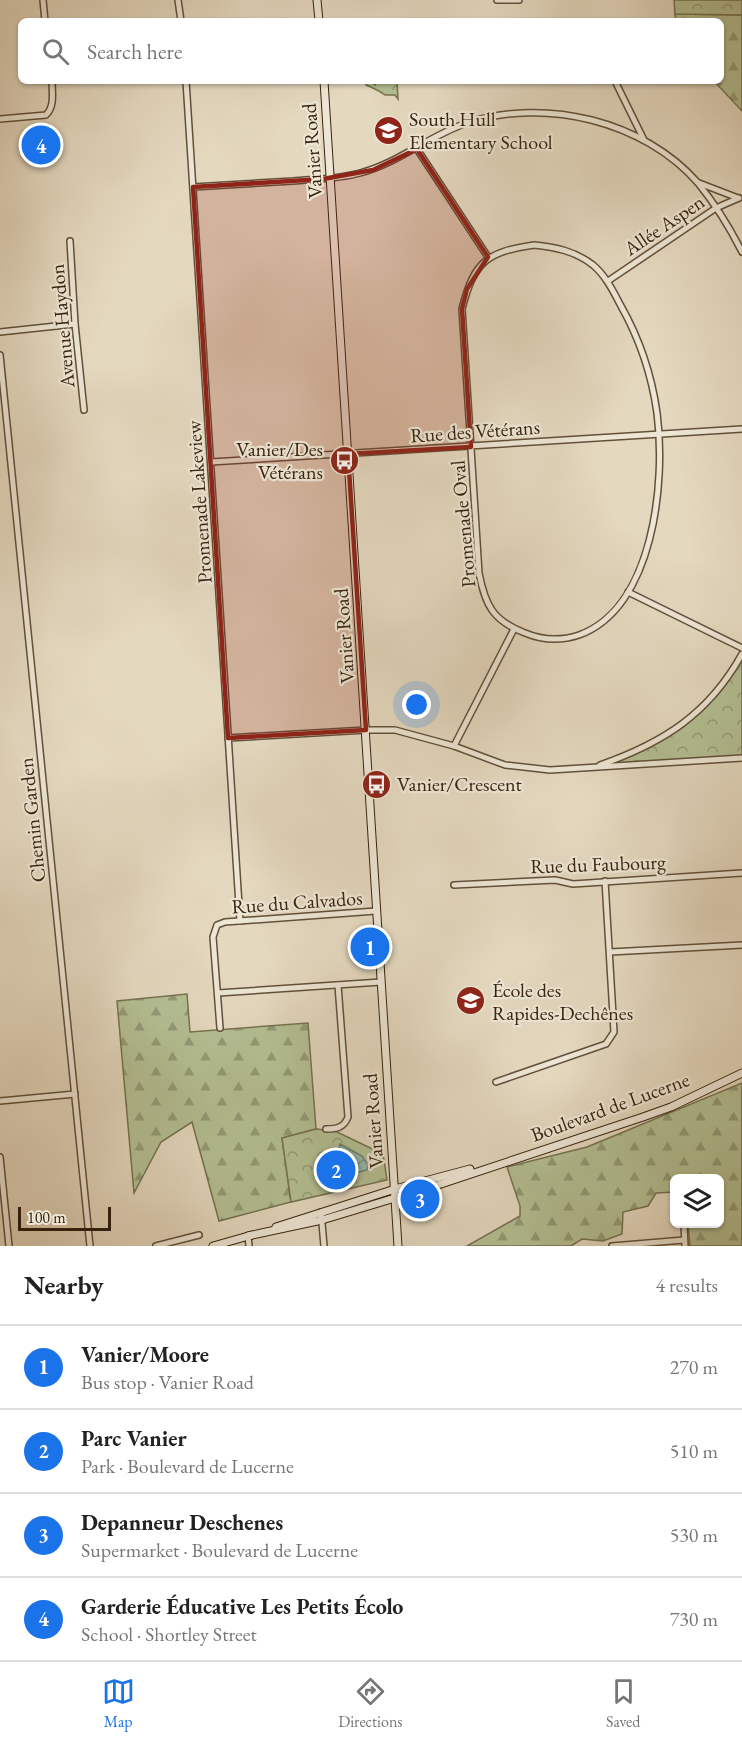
<!DOCTYPE html>
<meta charset="utf-8">
<style>
body{margin:0;font-family:"EB Garamond",serif;background:#f2f2f2;color:#222}
.controls{position:absolute;right:18px;bottom:18px;display:grid;overflow:hidden;border-radius:9px;box-shadow:0 2px 4px #0004}
.controls button{width:54px;height:54px;display:grid;place-items:center;padding:0;border:0;border-bottom:2px solid #e0e0e0;background:#fff;color:#222;font:30px sans-serif}
.scale{position:absolute;left:18px;bottom:15px;width:93px;box-sizing:border-box;padding-left:6px;border:3px solid #37230d;border-top:0;font-size:16px;line-height:21px;white-space:nowrap;color:#37230d;-webkit-text-stroke:4px #ede6d5;paint-order:stroke}
.you{position:absolute;left:417px;top:705px;width:21px;height:21px;margin:-15px;border:4px solid #fff;border-radius:50%;background:#1a73e8;box-shadow:0 0 0 9px #1a73e833}
.badge{display:grid;place-items:center;width:39px;height:39px;border-radius:50%;background:#1a73e8;color:#fff;font-size:20px;font-weight:700}
.pin{position:absolute;translate:-50% -50%;border:3px solid #fff;box-shadow:0 2px 6px #0006}
.list{margin:0;padding:0;list-style:none}
h2{display:flex;justify-content:space-between;align-items:center;height:78px;margin:0;padding:0 24px;font-size:26px}
h2 small{font-size:20px;font-weight:400;color:#767676}
.list li{display:grid;grid-template-columns:39px 1fr auto;gap:18px;align-items:center;box-sizing:border-box;height:84px;padding:0 24px;border-top:2px solid #e0e0e0}
.list b{display:block;font-size:22px;white-space:nowrap}
.list p{margin:0;font-size:20px;white-space:nowrap;color:#767676}
.list em{font-size:20px;font-style:normal;color:#767676}
.icon{flex:none;width:33px;height:33px;fill:none;stroke:currentColor;stroke-width:2;stroke-linecap:round;stroke-linejoin:round}
.map{position:relative;flex:none;width:742px;height:1246px;overflow:hidden}
.search{position:absolute;background:#fff;box-shadow:0 2px 4px #0004;left:18px;right:18px;top:18px;height:66px;display:flex;align-items:center;gap:15px;box-sizing:border-box;padding:0 21px;border-radius:9px;color:#767676;font-size:22px}
.sheet{height:414px;background:#fff}
nav{display:flex;justify-content:space-around;align-items:center;box-sizing:border-box;height:84px;border-top:2px solid #e0e0e0;background:#fff;font-size:16px;color:#767676}
nav a{display:grid;justify-items:center;gap:3px}
nav .on{color:#1a73e8}
.map>svg:first-child{display:block}
.forest{fill:url(#forest-firs);stroke:#757150;stroke-width:1.5}
.park{fill:url(#park-crowns);stroke:#757150;stroke-width:1.5}
.water{fill:url(#water-waves);stroke:#6f7e6f;stroke-width:1.5}
.lines{fill:none;stroke-linecap:round;stroke-linejoin:round}
.street-casing{stroke:#62503a;stroke-width:8}
.secondary-casing{stroke:#37230d;stroke-width:9}
.street{stroke:#ede6d5;stroke-width:5}
.secondary{stroke:#ede6d5;stroke-width:7}
.marked{fill:#8f2418;fill-opacity:0.2;stroke:#8f2418;stroke-width:4.5;stroke-linejoin:round}
.labels{text-anchor:middle;stroke-width:4.5;stroke-linejoin:round;paint-order:stroke}
.poi-label{font-size:20px;fill:#37230d;stroke:#ede6d5;text-anchor:start}
.street-label{font-size:20px;fill:#37230d;stroke:#ede6d5}
</style>
<div class="map">
<svg width="742" height="1246" viewBox="0 0 742 1246">
<defs>
<pattern id="forest-firs" width="22" height="20" patternUnits="userSpaceOnUse" patternTransform="scale(1.5)"><rect width="22" height="20" fill="#b3bf93"/><path d="M5 1l3.5 6h-7zM16 11l3.5 6h-7z" fill="#929b76"/></pattern>
<pattern id="park-crowns" width="20" height="18" patternUnits="userSpaceOnUse" patternTransform="scale(1.5)"><rect width="20" height="18" fill="#b3bf93"/><path d="M2 6a3 3 0 1 1 6 0M12 15a3 3 0 1 1 6 0" fill="none" stroke="#929b76"/></pattern>
<pattern id="water-waves" width="16" height="10" patternUnits="userSpaceOnUse" patternTransform="scale(1.5)"><rect width="16" height="10" fill="#95bab1"/><path d="M0 5q4-4 8 0t8 0" fill="none" stroke="#7a978e"/></pattern>
</defs>
<rect width="100%" height="100%" fill="#e4d8bf"/>
<filter id="stains"><feTurbulence type="fractalNoise" baseFrequency=".00333" numOctaves="4"/><feColorMatrix values="0 0 0 0 .2 0 0 0 0 .09 0 0 0 0 .02 0 0 0 .5 -.17"/></filter>
<radialGradient id="worn" r=".72"><stop offset=".6" stop-color="#630" stop-opacity="0"/><stop offset="1" stop-color="#630" stop-opacity=".3"/></radialGradient>
<g class="forest">
<polygon points="675,14 742,15 742,111 714,81 721,81 721,21 676,21"/>
<polygon points="187,994 190,1032 308,1023 316,1129 282,1138 291,1202 219,1221 192,1122 161,1142 134,1193 117,1001"/>
<polygon points="742,1083 742,1246 690,1246 688,1224 720,1224 720,1178 674,1178 674,1192 656,1193 648,1206 623,1212 622,1234 603,1241 582,1239 571,1246 467,1246 520,1216 520,1206 507,1167 587,1147"/>
</g>
<g class="park">
<polygon points="674,0 742,0 742,15 675,14"/>
<path d="M366,81H370L375,85L376,81H397L398,99L395,95H385C381,92 371,87 366,85Z"/>
<polygon points="742,654 742,758 593,768 639,750 699,712"/>
<polygon points="316,1129 335,1131 383,1154 387,1180 291,1202 282,1138"/>
</g>
<polygon class="water" points="340,1144 362,1156 368,1165 367,1170 343,1176 338,1157"/>
<g class="lines">
<defs>
<g id="street">
<polyline points="43,0 45,21"/>
<polyline points="178,0 181,21"/>
<polyline points="497,0 519,0"/>
<polyline points="186,81 240,921"/>
<polyline points="615,81 644,140"/>
<path d="M0,119L46,115C55,106 52,93 52,81"/>
<polyline points="417,149 488,257"/>
<polyline points="699,183 738,198"/>
<path d="M193,187C226,185 259,183 293,181C316,179 338,179 360,173C399,163 430,135 467,123C545,97 644,121 698,183C715,204 730,228 742,252"/>
<polyline points="70,241 75,324 84,410"/>
<path d="M534,245C555,247 575,251 593,265C606,276 613,291 621,306C639,338 652,377 657,413C666,481 654,608 579,635C561,641 542,640 525,633C493,621 485,605 479,573L462,309C474,261 487,252 534,245Z"/>
<polyline points="608,281 716,208 739,198"/>
<polyline points="0,332 75,324"/>
<polyline points="0,355 90,1246"/>
<polyline points="211,462 742,429"/>
<polyline points="628,592 742,648"/>
<polyline points="228,738 366,730 395,730 454,746 505,765 550,770 742,758"/>
<polyline points="454,746 514,629"/>
<path d="M600,765C663,743 709,714 742,654"/>
<polyline points="454,885 555,880 573,884 742,873"/>
<polyline points="610,952 742,945"/>
<polyline points="218,993 381,982"/>
<polyline points="220,1028 213,937 217,925 225,922 376,911"/>
<polyline points="496,1082 606,1044 614,1032 605,881"/>
<polyline points="0,1101 75,1094"/>
<path d="M326,1129C336,1129 344,1128 348,1117L338,985"/>
<polyline points="0,1157 9,1246"/>
<polyline points="321,1212 324,1246"/>
<polyline points="684,1224 685,1246"/>
<polyline points="248,1236 249,1246"/>
<polyline points="156,1246 199,1235"/>
<polyline points="612,1246 684,1240"/>
</g>
<g id="secondary">
<polyline points="317,0 319,21"/>
<polyline points="324,81 398,1246"/>
<polyline points="276,1227 395,1189 470,1169"/>
<polyline points="248,1236 322,1220 438,1185 643,1117 671,1107 742,1073"/>
<polyline points="213,1246 252,1235"/>
</g>
</defs>
<use href="#street" class="street-casing"/>
<use href="#secondary" class="secondary-casing"/>
<use href="#street" class="street"/>
<use href="#secondary" class="secondary"/>
</g>
<path class="marked" d="M417,149L488,257L467,289L462,309L471,447L348,454L366,730L228,738L193,187L323,179L373,170Z"/>
<defs>
<symbol id="school-disc" viewBox="-11 -11 22 22"><circle r="9.5" fill="#8f2418" stroke="#ede6d5"/><path d="M0-5L7-2L0 1L-7-2ZM-4 1L0 2.5L4 1V4Q0 6-4 4Z" fill="#fff"/></symbol>
<symbol id="bus-disc" viewBox="-11 -11 22 22"><circle r="9.5" fill="#8f2418" stroke="#ede6d5"/><path d="M-5-6H5V4H4V6H2V4H-2V6H-4V4H-5ZM-3.5-4V0h7V-4ZM-3.5 1.2v1.5H-2V1.2ZM2 1.2v1.5H3.5V1.2Z" fill="#fff"/></symbol>
</defs>
<g fill-rule="evenodd">
<use href="#school-disc" x="372" y="114" width="33" height="33"/>
<use href="#bus-disc" x="328" y="444" width="33" height="33"/>
<use href="#bus-disc" x="360" y="768" width="33" height="33"/>
<use href="#school-disc" x="454" y="984" width="33" height="33"/>
</g>
<g class="labels">
<g class="poi-label">
<text x="409" y="126">South Hull<tspan x="409" dy="23">Elementary School</tspan></text>
<text x="323" y="456" text-anchor="end">Vanier/Des<tspan x="323" dy="23">Vétérans</tspan></text>
<text x="397" y="791">Vanier/Crescent</text>
<text x="492" y="997">École des<tspan x="492" dy="23">Rapides-Dechênes</tspan></text>
</g>
<g class="street-label">
<text transform="translate(312 151) rotate(-94)" y="7">Vanier Road</text>
<text transform="translate(664 225) rotate(-34)" y="7">Allée Aspen</text>
<text transform="translate(62 326) rotate(-95)" y="7">Avenue Haydon</text>
<text transform="translate(475 431) rotate(-4)" y="7">Rue des Vétérans</text>
<text transform="translate(199 502) rotate(-94)" y="7">Promenade Lakeview</text>
<text transform="translate(463 524) rotate(-95)" y="7">Promenade Oval</text>
<text transform="translate(344 636) rotate(-94)" y="7">Vanier Road</text>
<text transform="translate(32 820) rotate(-96)" y="7">Chemin Garden</text>
<text transform="translate(598 864) rotate(-2)" y="7">Rue du Faubourg</text>
<text transform="translate(297 902) rotate(-4)" y="7">Rue du Calvados</text>
<text transform="translate(610 1107) rotate(-20)" y="7">Boulevard de Lucerne</text>
<text transform="translate(373 1121) rotate(-94)" y="7">Vanier Road</text>
</g>
</g>
<rect width="100%" height="100%" filter="url(#stains)"/>
<rect width="100%" height="100%" fill="url(#worn)"/>
</svg>
<div class="controls">
<button><svg class="icon" aria-label="layers" viewBox="0 0 24 24"><path d="M12 4l9 5-9 5-9-5zM3 14l9 5 9-5"/></svg></button>
</div>
<div class="scale">100 m</div>
<div class="you"></div>
<div class="pin badge" style="left:370px;top:947px">1</div>
<div class="pin badge" style="left:336px;top:1170px">2</div>
<div class="pin badge" style="left:420px;top:1199px">3</div>
<div class="pin badge" style="left:41px;top:145px">4</div>
<div class="search"><svg class="icon" aria-label="search" viewBox="0 0 24 24"><circle cx="10" cy="10" r="6"/><path d="M15 15l6 6"/></svg>Search here</div>
</div>
<section class="sheet">
<h2>Nearby<small>4 results</small></h2>
<ul class="list">
<li><span class="badge">1</span><div><b>Vanier/Moore</b><p>Bus stop · Vanier Road</p></div><em>270 m</em></li>
<li><span class="badge">2</span><div><b>Parc Vanier</b><p>Park · Boulevard de Lucerne</p></div><em>510 m</em></li>
<li><span class="badge">3</span><div><b>Depanneur Deschenes</b><p>Supermarket · Boulevard de Lucerne</p></div><em>530 m</em></li>
<li><span class="badge">4</span><div><b>Garderie Éducative Les Petits Écolo</b><p>School · Shortley Street</p></div><em>730 m</em></li>
</ul>
</section>
<nav>
<a class="on"><svg class="icon" aria-label="map" viewBox="0 0 24 24"><path d="M3 6l6-2 6 2 6-2v14l-6 2-6-2-6 2zM9 4v14M15 6v14"/></svg>Map</a>
<a><svg class="icon" aria-label="directions" viewBox="0 0 24 24"><path d="M12 3l9 9-9 9-9-9zM9 14v-3h6M13 9l2 2-2 2"/></svg>Directions</a>
<a><svg class="icon" aria-label="saved" viewBox="0 0 24 24"><path d="M7 4h10v16l-5-4-5 4z"/></svg>Saved</a>
</nav>
